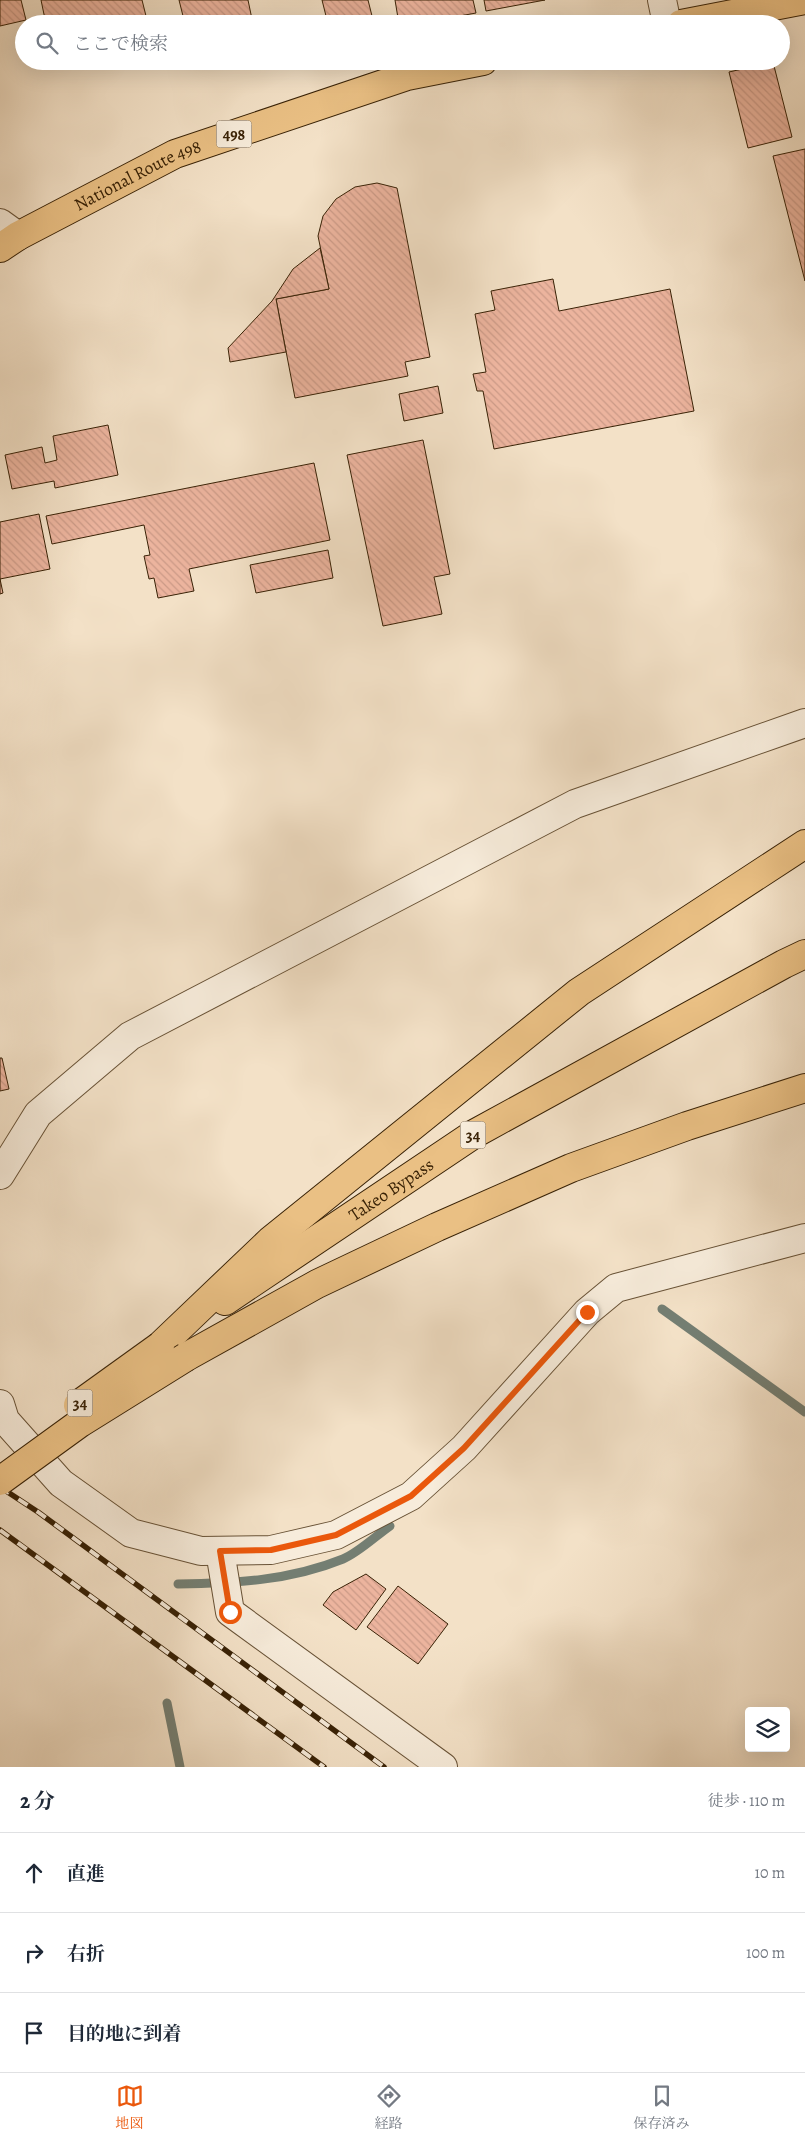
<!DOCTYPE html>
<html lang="ja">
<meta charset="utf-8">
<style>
body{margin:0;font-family:Alegreya,"Noto Serif JP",serif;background:#f6f6f7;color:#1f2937}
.controls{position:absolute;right:15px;bottom:15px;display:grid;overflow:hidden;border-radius:5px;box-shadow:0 5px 20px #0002}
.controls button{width:45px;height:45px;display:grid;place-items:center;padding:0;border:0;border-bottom:1px solid #e0e1e3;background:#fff;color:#1f2937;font:25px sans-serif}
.stop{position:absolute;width:15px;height:15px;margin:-11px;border:4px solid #ea580c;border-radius:50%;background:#fff}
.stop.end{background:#ea580c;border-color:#fff;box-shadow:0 1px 5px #0008}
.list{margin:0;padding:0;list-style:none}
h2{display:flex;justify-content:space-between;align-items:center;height:65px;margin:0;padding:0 20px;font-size:21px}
h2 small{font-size:16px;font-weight:400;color:#747a83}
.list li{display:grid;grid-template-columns:32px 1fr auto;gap:15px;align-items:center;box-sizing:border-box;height:80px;padding:0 20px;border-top:1px solid #e0e1e3}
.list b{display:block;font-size:19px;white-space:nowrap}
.list em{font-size:16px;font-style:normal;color:#747a83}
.icon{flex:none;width:28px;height:28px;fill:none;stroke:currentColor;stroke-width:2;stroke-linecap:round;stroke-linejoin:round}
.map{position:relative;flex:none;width:805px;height:1767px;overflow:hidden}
.search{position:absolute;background:#fff;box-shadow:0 5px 20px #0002;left:15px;right:15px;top:15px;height:55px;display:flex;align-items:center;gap:12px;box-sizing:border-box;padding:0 18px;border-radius:28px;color:#747a83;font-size:19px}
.sheet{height:305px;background:#fff}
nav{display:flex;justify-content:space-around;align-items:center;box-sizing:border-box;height:70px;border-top:1px solid #e0e1e3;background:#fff;font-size:14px;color:#747a83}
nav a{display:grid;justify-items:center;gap:2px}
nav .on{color:#ea580c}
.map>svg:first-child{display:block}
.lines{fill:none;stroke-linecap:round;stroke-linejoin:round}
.stream{stroke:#747e72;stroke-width:9}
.building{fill:url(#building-back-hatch);stroke:#392206}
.minor-casing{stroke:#685236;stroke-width:30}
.highway-casing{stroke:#392206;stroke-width:30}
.minor{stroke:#f7ecdb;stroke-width:28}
.highway{stroke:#eac084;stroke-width:28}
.rail-casing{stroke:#392206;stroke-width:5.5}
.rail{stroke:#f7ecdb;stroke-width:4;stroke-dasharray:11;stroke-linecap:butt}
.highway-bridge-casing{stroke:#392206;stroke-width:30;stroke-linecap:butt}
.highway-bridge{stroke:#eac084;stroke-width:28}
.route{stroke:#ea580c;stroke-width:6}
.labels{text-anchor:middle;stroke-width:4;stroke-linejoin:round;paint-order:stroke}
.shield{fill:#f7ecdb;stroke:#725f46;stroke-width:1}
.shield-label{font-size:16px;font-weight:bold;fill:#392206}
.street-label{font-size:18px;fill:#392206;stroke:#f7ecdb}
</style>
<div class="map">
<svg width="805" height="1767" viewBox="0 0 805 1767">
<defs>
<pattern id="building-back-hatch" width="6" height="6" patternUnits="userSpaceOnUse" patternTransform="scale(1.25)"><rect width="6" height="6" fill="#ecb49e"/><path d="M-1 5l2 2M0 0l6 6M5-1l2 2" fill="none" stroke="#cb9a87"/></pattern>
</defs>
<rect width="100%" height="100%" fill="#f3e1c7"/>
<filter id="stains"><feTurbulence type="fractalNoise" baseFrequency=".004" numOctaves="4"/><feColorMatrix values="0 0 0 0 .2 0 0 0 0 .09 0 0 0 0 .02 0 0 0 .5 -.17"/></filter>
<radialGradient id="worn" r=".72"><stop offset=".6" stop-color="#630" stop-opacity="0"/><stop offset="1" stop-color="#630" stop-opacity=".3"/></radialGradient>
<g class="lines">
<g class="stream">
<polyline points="662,1309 805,1412"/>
<path d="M178,1584C235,1583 289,1581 343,1559C358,1553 377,1535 390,1526"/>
<polyline points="167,1703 180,1767"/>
</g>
</g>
<g class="building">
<polygon points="0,0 21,0 26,20 0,26"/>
<polygon points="41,0 142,0 148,24 46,24"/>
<polygon points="179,0 248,0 253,24 185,24"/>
<polygon points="322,0 368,0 374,24 328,24"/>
<polygon points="395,0 473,0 476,13 416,24 399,24"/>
<polygon points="484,0 545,0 486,11"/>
<polygon points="773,62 792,137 748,148 729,72"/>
<polygon points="805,149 805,281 773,156"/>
<polygon points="377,183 397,188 430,357 405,362 408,376 295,398 276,299 329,289 318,236 323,216 336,199 355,187"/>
<polygon points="320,248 329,289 276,299 286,352 230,362 228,348 272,301 293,269"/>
<polygon points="553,279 559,311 670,289 694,411 494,449 483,391 477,391 473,374 486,372 475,314 495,310 491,291"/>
<polygon points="438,386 443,413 404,421 399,394"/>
<polygon points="108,425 118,475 55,488 54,481 12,489 5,455 42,447 45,463 57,460 53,436"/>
<polygon points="423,440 450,574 434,577 442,614 383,626 347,455"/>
<polygon points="314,463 330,540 189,569 194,591 158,598 154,578 149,579 144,556 150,555 144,525 52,544 46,516"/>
<polygon points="39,514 50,569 0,579 3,593 0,594 0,522"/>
<polygon points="328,550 333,578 256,593 250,565"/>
<polygon points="0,1058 2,1058 9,1089 0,1091"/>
<polygon points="366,1574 386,1589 356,1630 323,1605 333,1592"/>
<polygon points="398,1586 448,1624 418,1664 367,1627"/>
</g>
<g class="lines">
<defs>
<g id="minor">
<polyline points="662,0 667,24"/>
<polyline points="0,223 18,236"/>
<polyline points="0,1175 38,1114 130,1036 575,804 805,723"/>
<polyline points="0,1404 5,1420 61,1483 131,1533 201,1551 271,1550 336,1535 411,1496 464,1448 587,1312 616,1288 805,1238"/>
<polyline points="220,1551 230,1612 443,1767"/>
</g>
<g id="highway">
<polyline points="681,24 805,0"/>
<path id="s1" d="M0,248L18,236L175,154L407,76L483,61"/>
<path id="s2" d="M225,1301L474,1134L784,964L805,954"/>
<polyline points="160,1346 270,1241 579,992 805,844"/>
<polyline points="186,1357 317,1284 437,1227 571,1168 687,1126 805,1088"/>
</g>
</defs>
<use href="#minor" class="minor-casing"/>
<use href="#highway" class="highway-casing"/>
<use href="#minor" class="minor"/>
<use href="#highway" class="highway"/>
<defs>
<g id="rail">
<polyline points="0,1487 38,1512 384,1767"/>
<polyline points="0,1530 324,1767"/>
</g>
</defs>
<use href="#rail" class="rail-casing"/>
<use href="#rail" class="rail"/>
<defs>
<g id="highway-bridge">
<polyline points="78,1405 160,1346"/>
<polyline points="0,1481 80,1423 186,1357"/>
</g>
</defs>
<use href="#highway-bridge" class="highway-bridge-casing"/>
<use href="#highway-bridge" class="highway-bridge"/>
</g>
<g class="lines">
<polyline class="route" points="230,1612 220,1551 271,1550 336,1535 411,1496 464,1448 587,1312"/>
</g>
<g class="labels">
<g class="shield">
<rect x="216.5" y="120.5" width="35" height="27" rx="4"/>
<rect x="460.5" y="1121.5" width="25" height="27" rx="4"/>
<rect x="67.5" y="1389.5" width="25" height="27" rx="4"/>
</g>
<g class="shield-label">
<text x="234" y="140">498</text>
<text x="473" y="1141">34</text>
<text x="80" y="1409">34</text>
</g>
<g class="street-label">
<text dy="6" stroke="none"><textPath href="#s1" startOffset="156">National Route 498</textPath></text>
<text dy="6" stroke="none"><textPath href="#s2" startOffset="200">Takeo Bypass</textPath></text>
</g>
</g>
<rect width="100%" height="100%" filter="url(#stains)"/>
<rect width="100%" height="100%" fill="url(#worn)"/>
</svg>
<div class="controls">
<button><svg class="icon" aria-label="layers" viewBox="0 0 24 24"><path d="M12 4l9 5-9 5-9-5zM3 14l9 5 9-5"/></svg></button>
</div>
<div class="stop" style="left:230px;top:1612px"></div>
<div class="stop end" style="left:587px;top:1312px"></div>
<div class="search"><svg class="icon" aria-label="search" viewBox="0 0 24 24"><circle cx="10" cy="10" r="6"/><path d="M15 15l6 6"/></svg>ここで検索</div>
</div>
<section class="sheet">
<h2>2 分<small>徒歩 · 110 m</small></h2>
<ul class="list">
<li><svg class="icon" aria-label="ahead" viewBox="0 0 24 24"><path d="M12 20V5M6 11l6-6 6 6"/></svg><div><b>直進</b></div><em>10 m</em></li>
<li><svg class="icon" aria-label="right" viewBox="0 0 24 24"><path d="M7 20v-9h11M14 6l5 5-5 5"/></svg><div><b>右折</b></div><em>100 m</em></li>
<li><svg class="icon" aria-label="arrive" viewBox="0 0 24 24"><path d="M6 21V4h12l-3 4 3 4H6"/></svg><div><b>目的地に到着</b></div></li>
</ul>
</section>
<nav>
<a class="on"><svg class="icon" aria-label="map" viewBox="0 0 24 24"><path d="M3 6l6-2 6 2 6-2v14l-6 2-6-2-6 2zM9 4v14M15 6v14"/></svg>地図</a>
<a><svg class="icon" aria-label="directions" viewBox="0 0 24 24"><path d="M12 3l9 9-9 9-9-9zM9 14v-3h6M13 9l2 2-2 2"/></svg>経路</a>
<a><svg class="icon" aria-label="saved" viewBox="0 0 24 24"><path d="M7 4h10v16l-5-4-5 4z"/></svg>保存済み</a>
</nav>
